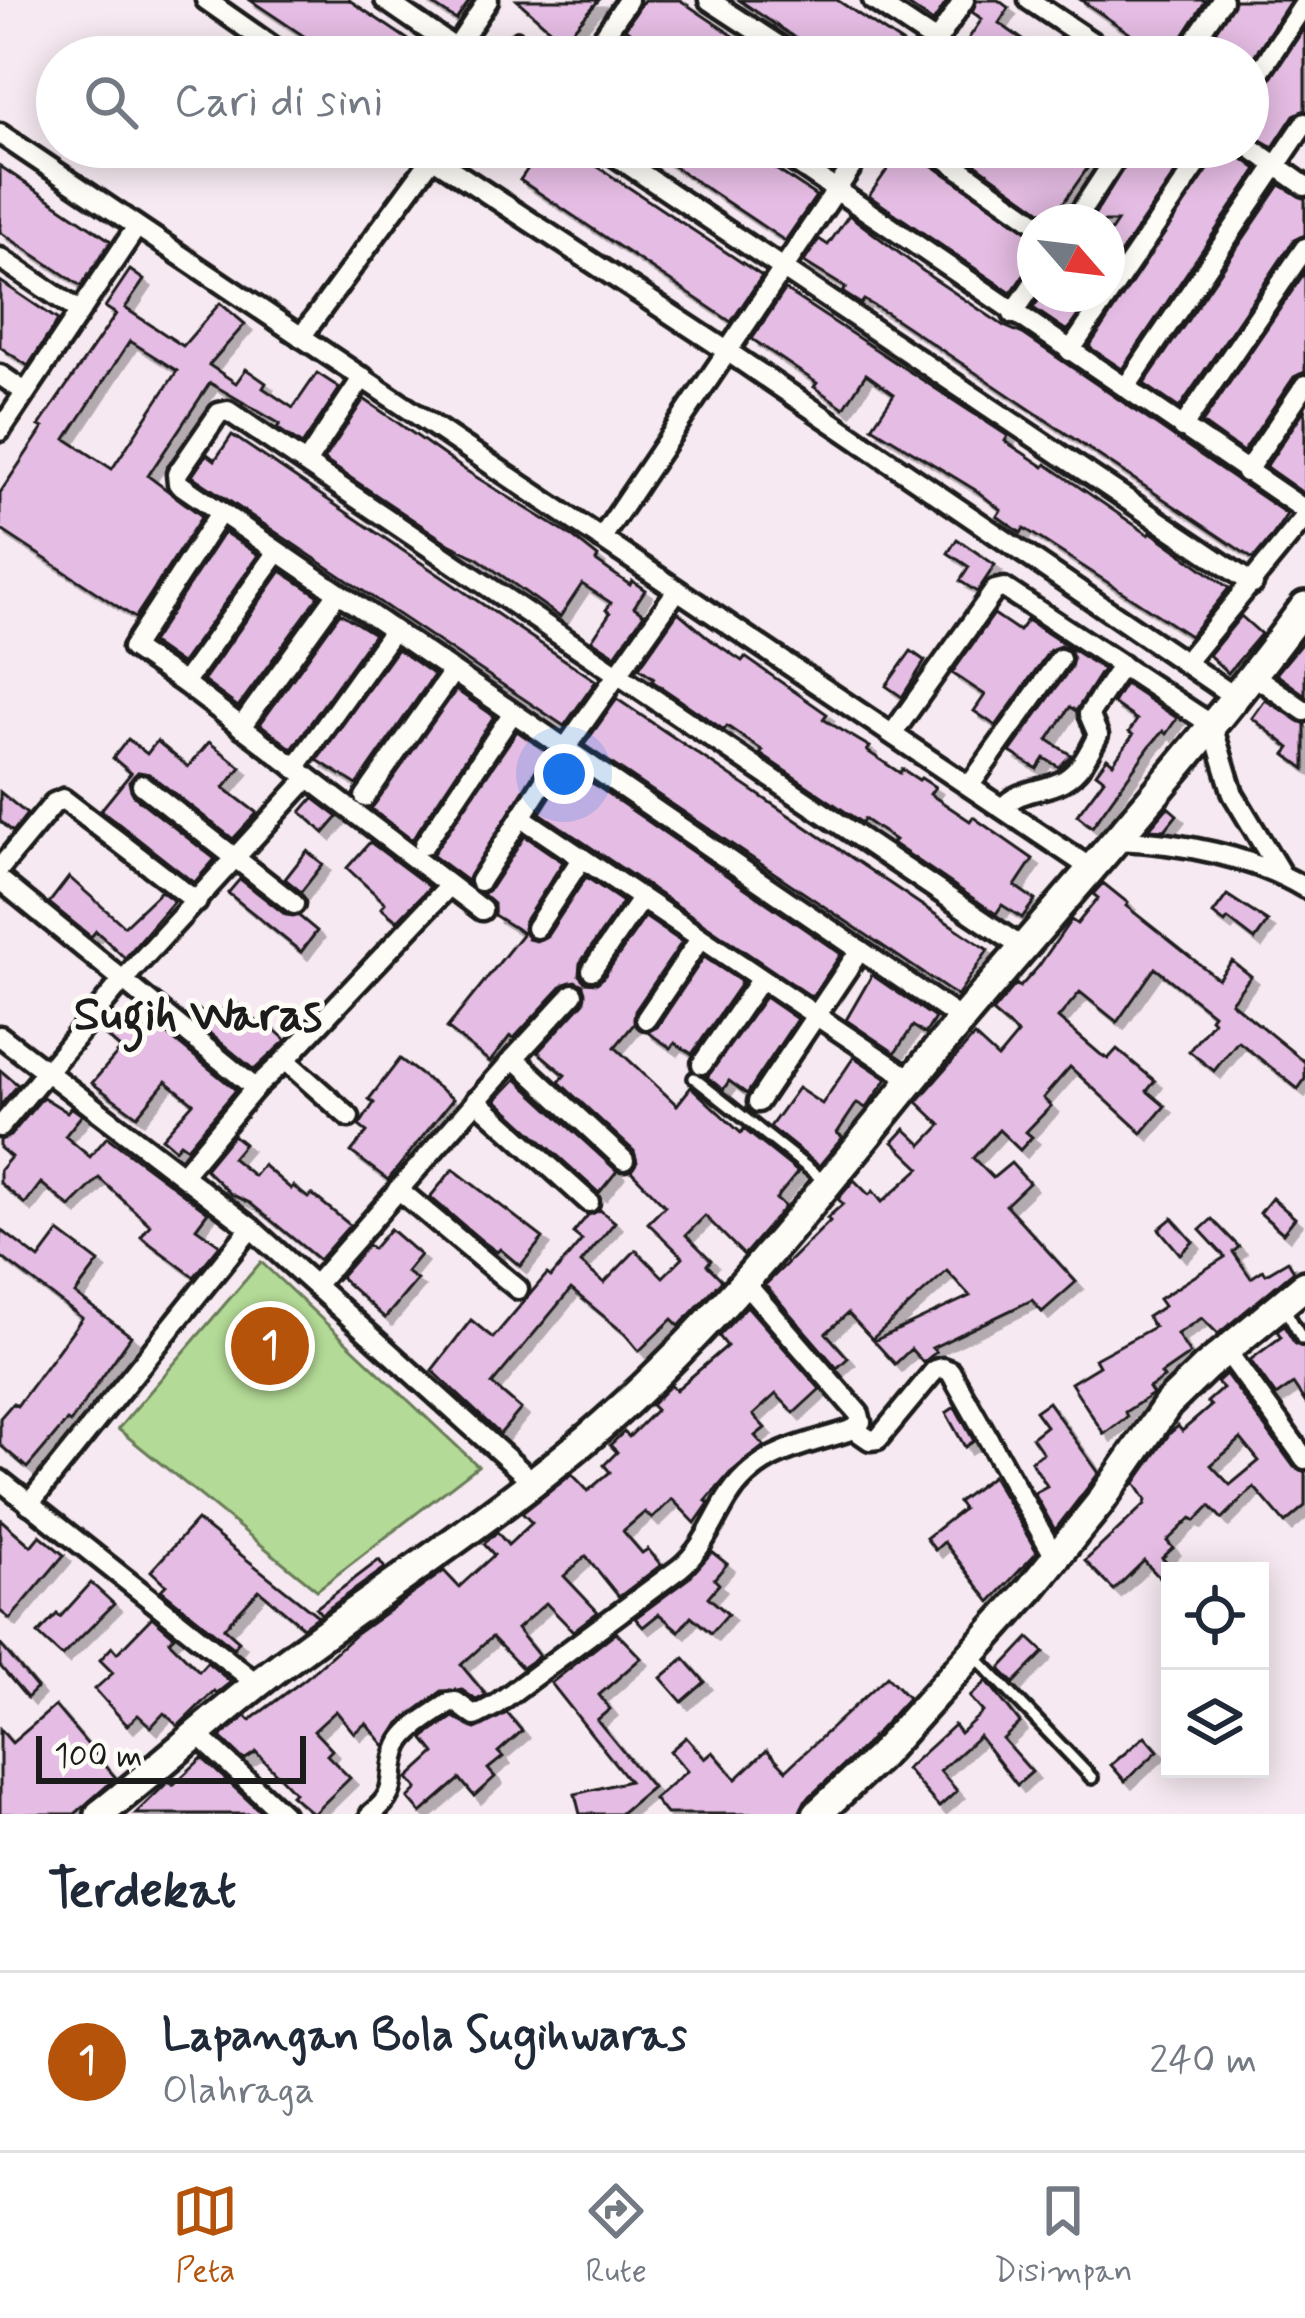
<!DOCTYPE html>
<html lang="id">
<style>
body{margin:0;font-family:Mynerve,sans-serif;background:#f2f2f3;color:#1f2937}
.controls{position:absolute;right:36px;bottom:36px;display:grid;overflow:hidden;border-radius:0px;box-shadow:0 6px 30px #0003}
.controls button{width:108px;height:108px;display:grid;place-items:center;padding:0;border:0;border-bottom:3px solid #e0e1e3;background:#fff;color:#1f2937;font:60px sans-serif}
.compass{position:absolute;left:1017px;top:204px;width:108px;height:108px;border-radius:50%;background:#fff;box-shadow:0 6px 30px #0003;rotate:118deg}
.scale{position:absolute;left:36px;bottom:30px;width:270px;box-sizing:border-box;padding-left:12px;border:6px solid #1c1c1c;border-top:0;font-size:33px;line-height:42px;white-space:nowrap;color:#1c1c1c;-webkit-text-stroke:9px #fdfcf7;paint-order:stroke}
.you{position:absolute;left:564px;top:774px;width:42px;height:42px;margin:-30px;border:9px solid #fff;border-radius:50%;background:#1a73e8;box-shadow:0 0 0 18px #1a73e833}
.badge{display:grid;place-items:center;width:78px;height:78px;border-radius:50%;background:#b45309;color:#fff;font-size:39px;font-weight:700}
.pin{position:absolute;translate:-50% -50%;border:6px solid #fff;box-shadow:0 3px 12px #0006}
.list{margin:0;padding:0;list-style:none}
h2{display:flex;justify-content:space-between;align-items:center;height:156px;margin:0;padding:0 48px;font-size:51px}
h2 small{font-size:39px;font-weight:400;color:#747a83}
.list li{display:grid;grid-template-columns:78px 1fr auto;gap:36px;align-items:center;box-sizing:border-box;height:180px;padding:0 48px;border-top:3px solid #e0e1e3}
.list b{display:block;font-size:45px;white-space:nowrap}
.list p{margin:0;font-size:39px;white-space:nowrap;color:#747a83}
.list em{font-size:39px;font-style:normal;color:#747a83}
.icon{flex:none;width:66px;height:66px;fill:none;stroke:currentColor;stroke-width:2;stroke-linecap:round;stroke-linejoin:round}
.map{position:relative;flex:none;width:1305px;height:1814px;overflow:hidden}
.search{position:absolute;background:#fff;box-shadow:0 6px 30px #0003;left:36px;right:36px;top:36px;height:132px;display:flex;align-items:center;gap:30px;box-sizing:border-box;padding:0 42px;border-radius:66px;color:#747a83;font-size:45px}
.sheet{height:336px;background:#fff}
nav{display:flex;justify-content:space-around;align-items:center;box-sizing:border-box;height:168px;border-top:3px solid #e0e1e3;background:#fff;font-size:33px;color:#747a83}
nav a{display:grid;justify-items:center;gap:6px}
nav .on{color:#b45309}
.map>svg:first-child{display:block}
.green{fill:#b3da96;stroke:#687b59;stroke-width:3}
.building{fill:#e5bce3;stroke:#1c1c1c;stroke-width:3;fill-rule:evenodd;filter:url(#shadow)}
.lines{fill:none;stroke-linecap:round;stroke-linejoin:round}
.lane-casing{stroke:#1c1c1c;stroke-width:18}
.street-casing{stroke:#1c1c1c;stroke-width:27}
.secondary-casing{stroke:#1c1c1c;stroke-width:36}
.lane{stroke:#fdfcf7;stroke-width:9}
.street{stroke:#fdfcf7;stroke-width:18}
.secondary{stroke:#fdfcf7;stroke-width:27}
.labels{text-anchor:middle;stroke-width:10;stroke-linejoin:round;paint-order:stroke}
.quarter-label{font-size:48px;font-weight:bold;fill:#1c1c1c;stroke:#fdfcf7}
</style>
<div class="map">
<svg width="1305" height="1814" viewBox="0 0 1305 1814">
<defs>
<filter id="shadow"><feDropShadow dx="7" dy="7" stdDeviation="0" flood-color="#0004"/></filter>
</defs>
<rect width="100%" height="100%" fill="#f6e9f1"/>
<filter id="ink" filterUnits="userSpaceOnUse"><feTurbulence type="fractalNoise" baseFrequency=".00833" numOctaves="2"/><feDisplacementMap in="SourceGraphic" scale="24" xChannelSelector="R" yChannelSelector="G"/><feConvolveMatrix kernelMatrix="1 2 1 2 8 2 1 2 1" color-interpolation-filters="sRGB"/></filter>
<g filter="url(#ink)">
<polygon class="green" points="261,1262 478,1466 317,1590 118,1429"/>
<g class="building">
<polygon points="250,0 349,0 434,57 335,57"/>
<polygon points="426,0 470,0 456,20"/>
<polygon points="517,0 599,0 563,41"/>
<polygon points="644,0 680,0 765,57 666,57 625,29"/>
<polygon points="739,0 837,0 914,51 913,57 823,57"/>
<polygon points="901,0 948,0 933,22"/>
<polygon points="977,0 998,0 1009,8 999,23 1047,57 956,57 982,19 972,12"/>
<polygon points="1081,0 1206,0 1170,57 1164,57"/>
<polygon points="1235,0 1291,0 1248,65 1248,57 1199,57"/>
<polygon points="1305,27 1305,110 1294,115 1273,147 1248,133 1248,102 1259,96"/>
<polygon points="543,147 568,147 762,276 731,322 520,180"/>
<polygon points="645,147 743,147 816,196 785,241"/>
<polygon points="802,147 849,147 834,169"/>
<polygon points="903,147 916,147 921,158 1035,235 1035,268 1025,273 1011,293 869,196"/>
<polygon points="952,147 1107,147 1103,152 1100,150 1052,219"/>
<polygon points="1136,147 1193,147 1107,273 1107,237 1117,222 1090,222"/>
<polygon points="1222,147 1235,147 1239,156 1257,169 1122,369 1089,347"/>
<polygon points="0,166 111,241 81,286 0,232"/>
<polygon points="1280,185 1305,199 1305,235 1294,240 1179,408 1144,384"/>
<polygon points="849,215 931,277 1004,326 1023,334 1287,514 1273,535 1253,559 888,314 864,300 861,304 842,292 846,288 804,262 819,239 828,245"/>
<path d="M130,270L144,280L125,308L183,346L220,303L245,324L209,365L236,383L246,369L266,383L263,388L293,408L317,373L340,388L302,445L277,428L280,424L210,383L148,476L202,516L135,618L0,529V493L43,428L39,426L116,314L105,307ZM130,341L177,371L112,469L66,439Z"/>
<polygon points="1305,272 1305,372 1294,377 1243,452 1202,423"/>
<polygon points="0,281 58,320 28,366 0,347"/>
<polygon points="785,290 1008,436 1005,441 1044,467 1046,464 1149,535 1151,532 1229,588 1190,636 1024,528 1021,533 997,516 1001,510 977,491 872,427 894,394 866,374 844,408 814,387 817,383 752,339"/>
<polygon points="1043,294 1093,294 1067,331 1033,308"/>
<polygon points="364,399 465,470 574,538 598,557 596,561 630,585 632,581 645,590 634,607 644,614 615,655 592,640 610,613 606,610 611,603 582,584 560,617 477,558 449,544 324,460"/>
<polygon points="1305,409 1305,490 1303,493 1266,467"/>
<polygon points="232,435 596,681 564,726 192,476 207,454 215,460"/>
<polygon points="224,532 259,555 181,664 151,643"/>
<polygon points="957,539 995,565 977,592 960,581 969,567 948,553"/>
<polygon points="281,571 319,596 238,707 203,681"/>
<polygon points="678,612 711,640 742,661 745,657 827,714 823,719 870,747 867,751 900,773 902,769 919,780 921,778 935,787 930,794 970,821 973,817 1033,859 1015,886 1035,900 1022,918 1002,905 996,914 892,843 895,840 864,819 862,823 760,754 763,751 727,726 724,730 652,681 654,678 639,668"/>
<polygon points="340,613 374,634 292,749 260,724"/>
<polygon points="994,614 1019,631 1027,620 1103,669 1076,711 1070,707 1048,740 1071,755 1059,767 1044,758 1037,769 1010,752 1071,667 1073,659 1069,649 1060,646 1050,650 996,726 974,711 985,695 952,673"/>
<polygon points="1241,616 1261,634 1228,673 1209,655"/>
<polygon points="1305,639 1305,695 1276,674"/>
<polygon points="397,649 434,675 357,785 317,760"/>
<polygon points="911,651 925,661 902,697 886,686"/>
<polygon points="1125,684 1177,718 1166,734 1163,731 1150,746 1092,827 1077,815 1104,779 1096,773 1107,758 1113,763 1133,735 1129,732 1137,720 1113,703"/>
<polygon points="456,690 494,716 412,840 371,809"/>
<polygon points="617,699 988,950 957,996 584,745"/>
<polygon points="1265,700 1305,724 1305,769 1285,754 1290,748 1252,718"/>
<polygon points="517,731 547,752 467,881 432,855"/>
<polygon points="128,739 147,754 157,741 188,767 209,742 241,767 224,788 257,813 233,839 149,774 138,772 129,782 134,796 215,859 194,883 101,810 131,773 113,758"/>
<polygon points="569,767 841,954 812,997 540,813"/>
<polygon points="0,792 27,814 13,832 0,821"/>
<polygon points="313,798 338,817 324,833 301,812"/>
<polygon points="1168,807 1177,815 1165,830 1149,829"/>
<polygon points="525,836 563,862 524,922 528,939 536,941 547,936 586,877 623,902 580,963 579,975 585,982 597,983 603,978 645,917 682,942 635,1011 634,1024 615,1047 677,1105 691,1087 741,1133 744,1129 798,1172 776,1199 785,1207 744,1255 705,1216 686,1235 711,1260 707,1265 722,1280 679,1326 672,1319 639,1351 624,1333 571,1289 492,1384 521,1409 500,1434 432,1370 471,1320 493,1338 547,1274 551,1277 582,1240 573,1233 588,1215 600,1210 615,1222 581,1263 604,1283 636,1250 663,1277 683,1257 648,1223 665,1206 631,1171 637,1162 634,1151 559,1082 565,1075 538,1052 584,1002 583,985 575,981 564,984 514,1038 510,1036 490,1062 447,1028 523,933 494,915 494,904 483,894 491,888"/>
<polygon points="370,842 430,887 397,921 381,908 385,903 347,868"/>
<polygon points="307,851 323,864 301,892 285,879"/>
<polygon points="69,877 124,926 161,891 174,901 125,958 96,931 91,937 49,903"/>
<polygon points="240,879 286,915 299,916 317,931 301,952 228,893"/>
<polygon points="1103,883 1128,903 1126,906 1218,979 1232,961 1251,976 1231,1002 1305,1062 1305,1079 1298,1089 1238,1041 1214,1071 1189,1051 1213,1021 1210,1018 1213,1014 1155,968 1117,1022 1080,992 1058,1018 1100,1054 1108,1059 1117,1049 1155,1081 1147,1091 1165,1106 1142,1133 1070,1067 1043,1098 1051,1106 1026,1132 1032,1137 1020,1150 999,1130 973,1158 993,1178 1011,1163 1029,1183 1006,1205 1076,1282 1042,1312 1032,1300 932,1348 936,1352 923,1363 911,1349 895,1364 874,1341 970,1296 947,1271 872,1339 848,1313 826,1333 848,1358 837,1368 765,1285 830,1221 827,1218 843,1204 838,1199 854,1180 869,1195 873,1191 882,1202 920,1168 893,1142 905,1129 922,1145 941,1125 917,1102 974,1036 998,1058 1018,1034 992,1012 1016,984 1020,987 1038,967 1071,920 1077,924 1098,898 1093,894"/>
<polygon points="1227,895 1268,922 1255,940 1228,919 1225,923 1213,914"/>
<polygon points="704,957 742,982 692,1054 675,1043 671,1048 647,1032 657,1027"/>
<polygon points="872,975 935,1018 925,1034 913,1026 895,1053 846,1020"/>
<polygon points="765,997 797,1019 747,1094 729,1081 723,1090 707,1077"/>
<polygon points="232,999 264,1028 268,1024 286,1040 254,1070 191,1018 199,1010 212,1021"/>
<polygon points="113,1013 139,1035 151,1021 236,1090 187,1148 180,1143 175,1149 162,1138 193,1103 166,1081 137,1116 92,1083 121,1049 99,1030"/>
<polygon points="854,1057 887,1079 866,1108 857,1103 837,1133 843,1137 819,1166 770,1127 798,1088 822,1104"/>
<polygon points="400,1059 453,1099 388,1180 351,1152 367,1132 359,1126 374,1103 369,1099"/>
<polygon points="0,1070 18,1085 0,1106"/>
<polygon points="516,1079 617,1171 599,1193 496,1100"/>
<polygon points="43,1097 67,1112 71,1107 82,1115 65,1136 90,1157 107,1137 208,1212 196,1228 220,1245 194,1277 141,1237 150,1225 99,1178 70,1207 41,1183 25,1204 0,1183 0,1170 11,1157 0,1148 0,1140 10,1136"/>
<polygon points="233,1135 244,1144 232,1158 254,1176 263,1165 291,1189 293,1186 308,1198 312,1194 350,1225 319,1260 250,1203 231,1194 205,1169"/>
<polygon points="453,1169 543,1238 520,1266 500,1249 497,1252 482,1241 430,1197"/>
<polygon points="1272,1198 1295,1218 1283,1233 1260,1213"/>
<polygon points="1172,1218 1193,1242 1180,1254 1159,1229"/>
<polygon points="1212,1219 1239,1247 1233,1252 1251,1278 1263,1270 1266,1274 1288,1261 1294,1271 1218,1334 1202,1318 1177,1334 1190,1354 1161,1374 1164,1378 1149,1388 1153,1394 1125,1412 1127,1417 1104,1434 1071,1383 1099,1366 1095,1359 1154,1327 1147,1317 1164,1306 1159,1299 1225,1257 1200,1230"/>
<polygon points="0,1229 39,1259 59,1232 99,1262 75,1294 131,1336 70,1423 67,1421 27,1468 0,1445 0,1418 13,1403 17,1406 82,1318 0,1256"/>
<polygon points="390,1229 420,1255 406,1272 417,1280 385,1318 340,1277 368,1245 373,1249"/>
<polygon points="747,1306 820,1389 794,1413 776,1394 753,1415 765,1428 755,1436 764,1446 730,1473 706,1501 709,1503 695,1523 672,1499 652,1519 645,1512 623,1531 642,1553 648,1549 661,1565 619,1597 586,1556 564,1576 598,1612 573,1631 546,1603 517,1629 539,1656 522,1668 492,1637 461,1665 486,1695 476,1700 462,1690 442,1691 399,1723 385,1746 366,1723 354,1733 336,1711 314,1731 332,1750 327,1755 350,1778 313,1814 291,1795 294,1792 256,1752 244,1760 220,1737 246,1716 250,1720 305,1679 356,1634 444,1571 459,1587 494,1555 484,1544 497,1532 508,1545 532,1523 522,1513 572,1474 588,1491 610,1472 604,1465 617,1452 610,1445 624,1432 629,1437 656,1410 651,1405 671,1385 676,1390 727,1346 719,1336"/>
<polygon points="1284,1326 1295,1344 1305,1347 1305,1402 1293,1384 1276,1396 1250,1360 1281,1337 1277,1331"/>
<path d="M1226,1374L1294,1467L1305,1472V1506L1285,1523L1254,1487L1222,1519L1210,1506L1195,1521L1191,1518L1167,1541L1173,1548L1162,1558L1170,1566L1159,1577L1144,1561L1114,1590L1085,1561L1145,1504L1146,1500L1135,1483L1170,1433L1178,1426L1182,1431L1211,1406L1207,1402L1223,1388L1217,1382ZM1241,1439L1259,1461L1230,1485L1211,1465Z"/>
<polygon points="1048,1402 1099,1473 1055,1530 1034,1493 1047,1486 1031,1461 1043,1453 1032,1437 1046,1426 1035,1411"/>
<polygon points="955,1407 974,1441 965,1447 946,1413"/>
<polygon points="992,1476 1037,1552 990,1602 944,1542 935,1550 926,1538 963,1509 958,1502"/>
<polygon points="0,1519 31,1546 40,1535 64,1555 10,1619 0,1611"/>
<polygon points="197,1520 318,1616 303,1627 259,1590 224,1628 239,1641 234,1648 161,1590 166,1585 151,1571"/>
<polygon points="712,1552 727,1564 714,1579 719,1584 708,1597 728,1614 711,1633 691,1616 679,1631 659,1614 643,1627 635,1618 689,1578"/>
<polygon points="379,1560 385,1568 321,1614 316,1608"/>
<polygon points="91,1583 114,1604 62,1656 38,1634 57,1614 60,1617"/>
<polygon points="152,1617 174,1636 169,1641 199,1671 207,1662 231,1682 217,1693 214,1691 178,1726 164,1713 151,1727 138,1715 127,1725 95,1689 113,1673 100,1660 112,1647 117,1653"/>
<polygon points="616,1632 641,1658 599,1695 610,1709 597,1720 652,1787 620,1814 580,1814 575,1794 629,1781 551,1683"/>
<polygon points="1029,1638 1044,1652 1014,1683 1000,1669"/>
<polygon points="0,1644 37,1688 27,1698 0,1666"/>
<polygon points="684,1658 705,1682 682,1702 661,1678"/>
<polygon points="887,1676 908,1698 865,1745 805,1801 799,1814 666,1814 654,1799 687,1771 670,1751 686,1737 705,1759 713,1752 736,1779 767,1750 786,1770"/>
<polygon points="987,1681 1020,1723 1003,1739 1032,1772 1017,1785 979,1736 940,1771 957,1791 939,1807 906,1769 954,1725 960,1733 983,1712 970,1697"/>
<polygon points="55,1706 116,1778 75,1814 0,1814 0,1729 12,1743"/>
<polygon points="507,1713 522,1731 498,1752 503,1757 488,1769 495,1777 474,1796 460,1779 421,1813 408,1798 417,1789 408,1778 435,1753 423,1738 453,1717 475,1729"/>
<polygon points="1145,1736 1158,1751 1125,1781 1111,1765"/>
<polygon points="202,1758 263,1814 135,1814 169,1781 173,1785"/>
</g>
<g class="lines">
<defs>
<g id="lane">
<polyline points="503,57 517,37"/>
<polyline points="694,1078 827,1183"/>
<polyline points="1285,1309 1302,1339"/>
<polyline points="974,1655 1092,1778"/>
</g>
<g id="street">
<polyline points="206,0 287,57"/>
<polyline points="385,0 456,49"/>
<polyline points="709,0 796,57"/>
<polyline points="873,0 936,42"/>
<polyline points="1029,0 1114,57"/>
<polyline points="604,36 636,57"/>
<polyline points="451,56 488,0"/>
<polyline points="590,57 628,0"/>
<polyline points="926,57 964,0"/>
<polyline points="1183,57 1222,0"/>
<polyline points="1248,89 1305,3"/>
<polyline points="0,134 1092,869"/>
<polyline points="1248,146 1305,186"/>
<polyline points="417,147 727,351 1235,697"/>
<polyline points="602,147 1253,584"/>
<polyline points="773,147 1305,510"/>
<polyline points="929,147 1035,222"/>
<polyline points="1074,222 1123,147"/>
<polyline points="0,258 79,311"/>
<polyline points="1013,314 1035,281"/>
<polyline points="301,337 433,157"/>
<polyline points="1070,351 1209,147"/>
<polyline points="0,375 25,392"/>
<polyline points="1126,387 1305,123"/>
<polyline points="1182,428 1305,248"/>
<polyline points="0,431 136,228"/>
<polyline points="306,463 363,377"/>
<polyline points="1246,472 1305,385"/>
<polyline points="220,513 132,648 184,683 482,910"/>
<polyline points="601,539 865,147"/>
<polyline points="1185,663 1305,517"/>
<polyline points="1253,675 1305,711"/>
<polyline points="184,683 277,553"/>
<polyline points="241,727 337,594"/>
<polyline points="893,733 995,590 1004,588 1212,725 1233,794 1281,874"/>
<polyline points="295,768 393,631"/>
<polyline points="142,785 294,904"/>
<polyline points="970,785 1060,659"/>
<polyline points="365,797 452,673"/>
<path d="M1003,808C1018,789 1042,792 1063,781C1081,771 1089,752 1098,735L1089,714L1122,665"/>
<polyline points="521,817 912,1080"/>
<path d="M1117,840C1179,842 1252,856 1305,888"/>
<polyline points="424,845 512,714"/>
<polyline points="0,868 54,803 63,799 197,902"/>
<polyline points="480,881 564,750 676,592"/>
<polyline points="4,883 255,1088"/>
<polyline points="536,928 582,858"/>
<polyline points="592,970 641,899"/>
<polyline points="646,1019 700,939"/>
<polyline points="962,1020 178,483 177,474 219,413 228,411 1023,948"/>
<polyline points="0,1036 251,1228 532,1481"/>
<polyline points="514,1058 573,994"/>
<polyline points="285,1060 449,886"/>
<polyline points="702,1064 760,980"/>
<polyline points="476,1100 589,1202"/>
<polyline points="758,1102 860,950"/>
<polyline points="0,1127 124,979 308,778"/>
<polyline points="183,1174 255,1088 285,1060 349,1117"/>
<polyline points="398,1189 518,1289"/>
<polyline points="745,1283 859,1414 861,1422 854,1429"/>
<polyline points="316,1284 514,1058 624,1160"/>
<polyline points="1226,1350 1305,1459"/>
<polyline points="854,1429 870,1440 878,1439 935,1370 942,1368 950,1371 1055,1557"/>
<polyline points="0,1480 256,1683"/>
<polyline points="29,1504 251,1228"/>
<polyline points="197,1734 283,1814"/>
<path d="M371,1814C403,1790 386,1775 399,1746C407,1728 434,1714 449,1703L456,1702L475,1716L494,1706L680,1568C702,1550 712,1524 727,1499C757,1450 804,1446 854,1429"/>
</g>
<g id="secondary">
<path d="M100,1814C164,1764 224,1707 290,1659C403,1575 526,1497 629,1401C754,1284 854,1149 963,1018C1078,882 1199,750 1305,606"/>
<polyline points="817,1814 878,1758 1031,1588 1099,1504 1168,1404 1206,1367 1305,1285"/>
</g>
</defs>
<use href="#lane" class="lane-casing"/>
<use href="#street" class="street-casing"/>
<use href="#secondary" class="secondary-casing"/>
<use href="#lane" class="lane"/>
<use href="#street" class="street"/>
<use href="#secondary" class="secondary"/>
</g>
</g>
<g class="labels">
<g class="quarter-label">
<text x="198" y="1029">Sugih Waras</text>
</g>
</g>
</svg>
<div class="controls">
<button><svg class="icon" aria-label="locate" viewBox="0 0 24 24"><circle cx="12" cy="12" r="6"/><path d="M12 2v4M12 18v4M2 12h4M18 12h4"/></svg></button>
<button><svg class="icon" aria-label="layers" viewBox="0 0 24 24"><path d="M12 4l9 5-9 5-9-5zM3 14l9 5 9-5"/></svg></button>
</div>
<svg class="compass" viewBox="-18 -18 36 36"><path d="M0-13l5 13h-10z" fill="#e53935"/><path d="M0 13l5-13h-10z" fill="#747a83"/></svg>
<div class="scale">100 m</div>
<div class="you"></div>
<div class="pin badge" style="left:270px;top:1346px">1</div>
<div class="search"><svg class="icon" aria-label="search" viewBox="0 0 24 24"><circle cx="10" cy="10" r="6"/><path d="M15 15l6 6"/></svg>Cari di sini</div>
</div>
<section class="sheet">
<h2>Terdekat<small></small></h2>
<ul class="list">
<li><span class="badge">1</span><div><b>Lapangan Bola Sugihwaras</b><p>Olahraga</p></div><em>240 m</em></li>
</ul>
</section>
<nav>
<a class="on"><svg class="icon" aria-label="map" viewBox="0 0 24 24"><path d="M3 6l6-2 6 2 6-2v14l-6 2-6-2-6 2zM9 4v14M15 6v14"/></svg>Peta</a>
<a><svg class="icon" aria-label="directions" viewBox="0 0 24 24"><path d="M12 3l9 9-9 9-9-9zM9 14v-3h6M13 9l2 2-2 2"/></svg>Rute</a>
<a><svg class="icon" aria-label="saved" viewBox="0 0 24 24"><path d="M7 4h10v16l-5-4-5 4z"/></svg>Disimpan</a>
</nav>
